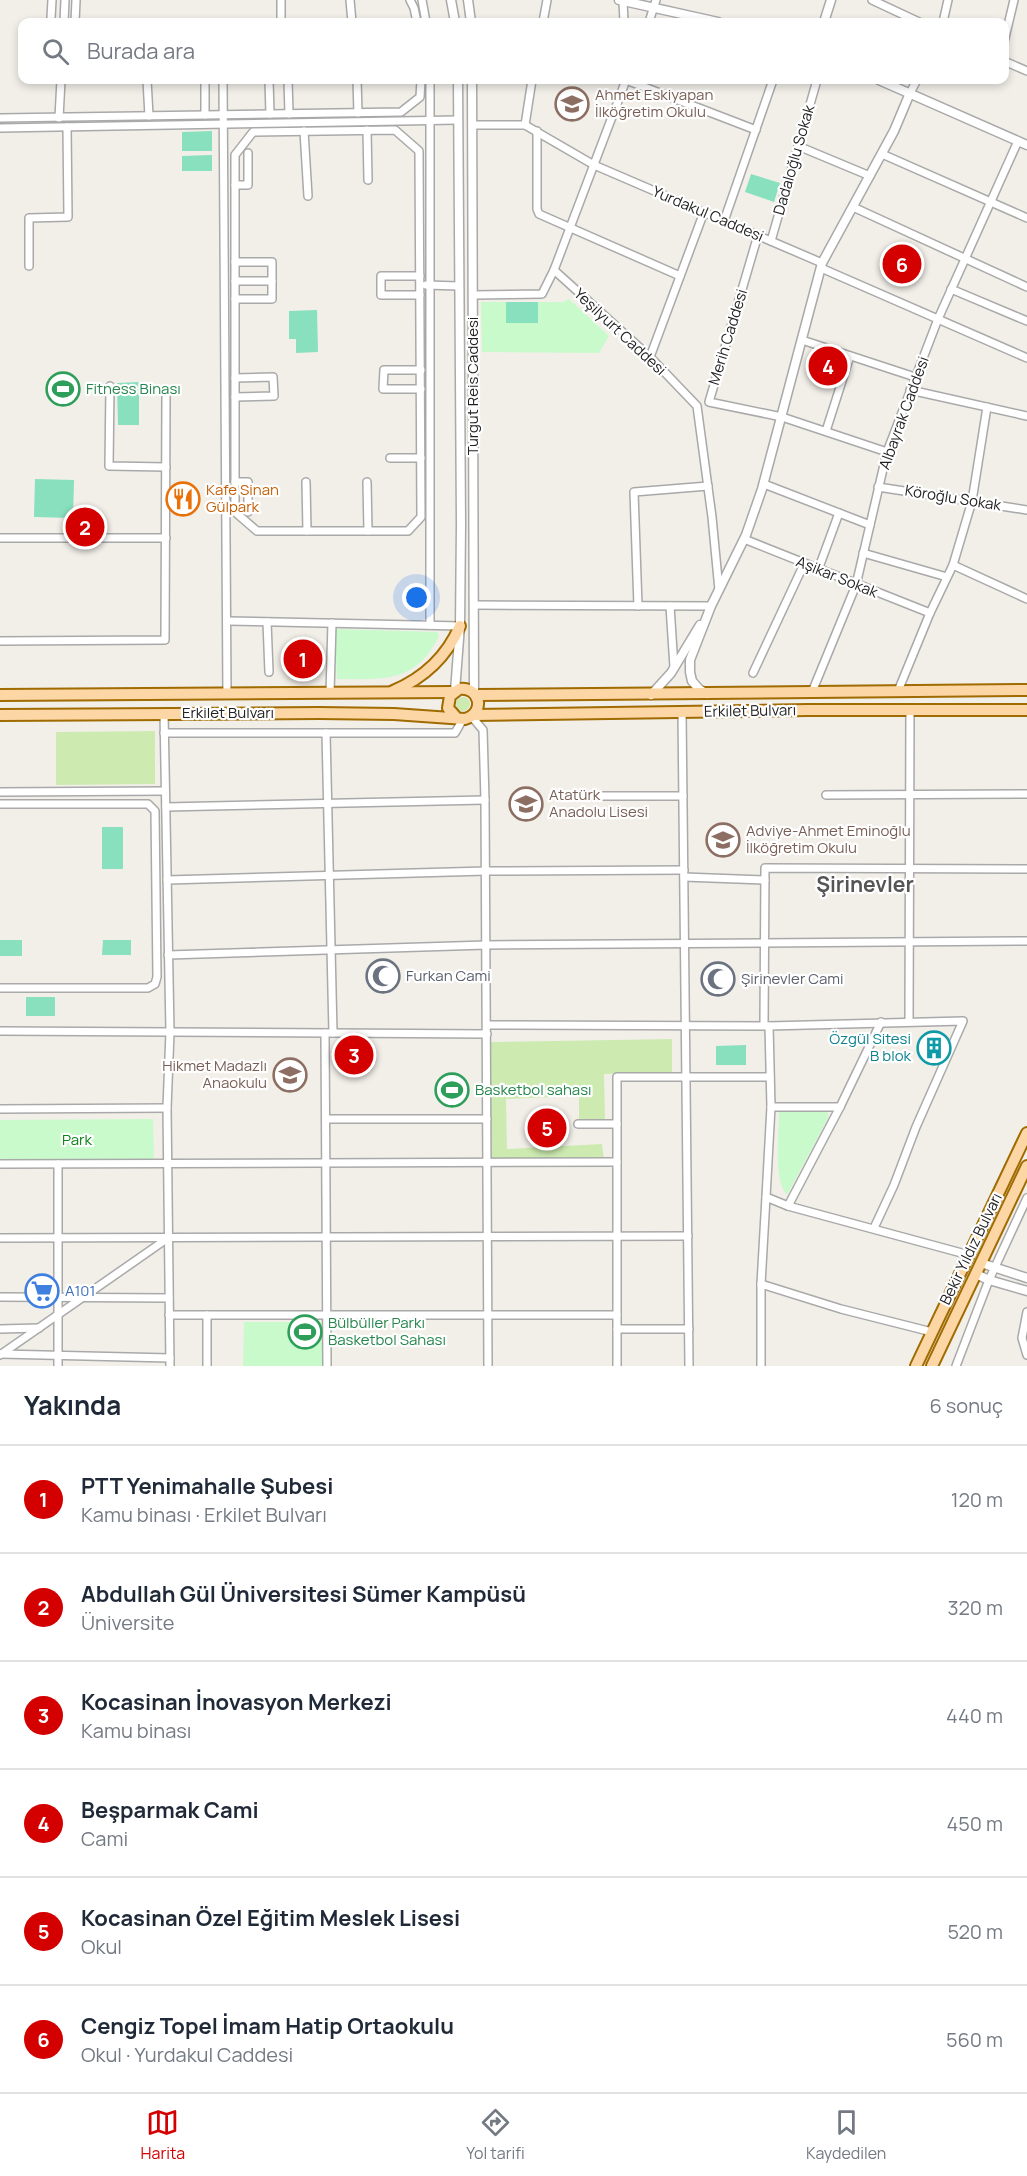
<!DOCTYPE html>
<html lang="tr">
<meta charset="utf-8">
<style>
body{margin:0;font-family:Manrope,sans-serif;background:#f2f2f3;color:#1f2937}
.you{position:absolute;left:417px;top:598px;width:21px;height:21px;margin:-15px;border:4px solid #fff;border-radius:50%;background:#1a73e8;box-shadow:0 0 0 9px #1a73e833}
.badge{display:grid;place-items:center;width:39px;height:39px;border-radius:50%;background:#d40000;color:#fff;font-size:20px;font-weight:700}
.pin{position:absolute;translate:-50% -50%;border:3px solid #fff;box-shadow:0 2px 6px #0006}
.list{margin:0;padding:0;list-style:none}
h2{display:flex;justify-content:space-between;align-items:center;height:78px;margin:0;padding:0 24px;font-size:26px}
h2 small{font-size:20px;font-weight:400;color:#747a83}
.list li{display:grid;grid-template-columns:39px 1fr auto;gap:18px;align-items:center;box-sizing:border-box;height:108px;padding:0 24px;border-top:2px solid #e0e1e3}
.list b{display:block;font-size:22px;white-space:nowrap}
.list p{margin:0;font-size:20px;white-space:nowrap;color:#747a83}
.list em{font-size:20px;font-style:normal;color:#747a83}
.icon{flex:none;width:33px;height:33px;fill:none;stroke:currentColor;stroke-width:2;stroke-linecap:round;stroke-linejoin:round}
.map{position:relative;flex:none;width:1027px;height:1366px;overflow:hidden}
.search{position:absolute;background:#fff;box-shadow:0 3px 9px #0003;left:18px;right:18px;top:18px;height:66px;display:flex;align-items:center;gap:15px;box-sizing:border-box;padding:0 21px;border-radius:12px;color:#747a83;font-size:22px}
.sheet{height:726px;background:#fff}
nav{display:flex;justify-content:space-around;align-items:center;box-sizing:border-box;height:84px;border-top:2px solid #e0e1e3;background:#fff;font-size:16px;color:#747a83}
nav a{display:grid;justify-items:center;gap:3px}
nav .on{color:#d40000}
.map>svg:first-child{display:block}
.grass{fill:#cdebb0}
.park{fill:#c8facc}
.pitch{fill:#88e0be}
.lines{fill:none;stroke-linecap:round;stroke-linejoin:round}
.minor-casing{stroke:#a9a9a9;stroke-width:10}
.tertiary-casing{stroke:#a9a9a9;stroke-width:11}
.primary-casing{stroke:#a06b00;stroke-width:14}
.minor{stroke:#fff;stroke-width:7}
.tertiary{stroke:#fff;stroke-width:8}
.primary{stroke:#fcd6a4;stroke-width:10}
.labels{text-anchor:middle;stroke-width:4.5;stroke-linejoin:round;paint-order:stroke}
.education-label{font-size:15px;fill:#785e54;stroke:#fff;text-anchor:start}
.street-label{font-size:15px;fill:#222;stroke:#fff}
.leisure-label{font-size:15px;fill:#27864d;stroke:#fff;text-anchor:start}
.food-label{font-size:15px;fill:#c56008;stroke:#fff;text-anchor:start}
.worship-label{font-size:15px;fill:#5b616d;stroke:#fff;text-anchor:start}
.culture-label{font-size:15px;fill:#0d838f;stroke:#fff;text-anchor:end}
.park-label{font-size:15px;fill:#0c8416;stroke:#fff}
.shop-label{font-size:15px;fill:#366cbe;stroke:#fff;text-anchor:start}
.district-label{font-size:21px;font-weight:bold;fill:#555;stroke:#fff}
</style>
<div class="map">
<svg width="1027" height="1366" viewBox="0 0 1027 1366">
<rect width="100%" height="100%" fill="#f2efe9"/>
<g class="grass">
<circle cx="463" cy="704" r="7"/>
<polygon points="155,731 155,784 56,785 56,732"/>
<polygon points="672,1039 672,1073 604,1074 605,1120 579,1121 579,1087 552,1087 552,1097 506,1099 507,1149 602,1144 604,1159 489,1161 488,1042"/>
</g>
<g class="park">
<polygon points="569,299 609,336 599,353 482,352 481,302 563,302"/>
<path d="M335,629L437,632L439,636C415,684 383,679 337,679Z"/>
<path d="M828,1110V1118L787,1195C773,1180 779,1132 779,1111Z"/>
<polygon points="153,1119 154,1160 0,1159 0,1120"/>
<polygon points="244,1322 322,1322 322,1366 243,1366"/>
</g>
<g class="pitch">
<polygon points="212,131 212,151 182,151 182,132"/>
<polygon points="212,155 212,171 182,171 182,156"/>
<polygon points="751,174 780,183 774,202 745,192"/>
<rect x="506" y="302" width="32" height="21"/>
<polygon points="317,310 318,352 296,353 296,339 289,339 289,311"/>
<polygon points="139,382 139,425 118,425 117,383"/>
<polygon points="35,479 74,480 73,518 34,517"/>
<rect x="102" y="827" width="21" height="42"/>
<rect x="0" y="940" width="22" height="16"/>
<polygon points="103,940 131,940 131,955 102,955"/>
<rect x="26" y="997" width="29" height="19"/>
<polygon points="746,1045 746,1065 716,1065 716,1046"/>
<polygon points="441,1084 464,1084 463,1096 441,1096"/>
<polygon points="293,1325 318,1325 318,1338 293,1339"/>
</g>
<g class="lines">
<defs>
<g id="minor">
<polyline points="350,0 352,22"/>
<polyline points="410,0 414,8 417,22"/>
<polyline points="422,0 426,22"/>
<polyline points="872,0 919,22"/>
<polyline points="623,1 624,22"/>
<polyline points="51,18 52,0"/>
<polyline points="64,22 65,0"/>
<polyline points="75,22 76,0"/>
<polyline points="281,22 281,0"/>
<polyline points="543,22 547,0"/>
<polyline points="649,22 656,0"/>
<polyline points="943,22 948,0"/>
<polyline points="1004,42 1014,0"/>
<polyline points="1004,61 1027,71"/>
<polyline points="147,80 149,116"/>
<polyline points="223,80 227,694"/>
<polyline points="269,80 270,114"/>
<polyline points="288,80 289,114"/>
<polyline points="357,80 358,113"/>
<polyline points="430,80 430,625"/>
<polyline points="910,93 917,80"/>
<polyline points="205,115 205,80"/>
<polyline points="0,118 401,112 420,97 421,80"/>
<polyline points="59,118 61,80"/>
<polyline points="472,125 525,125 532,80"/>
<polyline points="525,125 594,165 822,263"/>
<polyline points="0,128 458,120"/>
<polyline points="367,130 368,180"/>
<polygon points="395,130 419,151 421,517 408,531 257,531 235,512 235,155 253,132"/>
<polyline points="304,131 308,196"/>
<polyline points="537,131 537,209 539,214 680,276"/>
<polyline points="798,146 870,176"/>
<polyline points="882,154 1027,218"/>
<polyline points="235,185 248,185 248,153"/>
<polyline points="853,207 1027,287"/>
<polyline points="724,221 773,80"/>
<polyline points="758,235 709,402 782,417 887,452"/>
<polyline points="771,241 817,80"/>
<polyline points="235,262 272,262 272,299 235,299"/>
<polyline points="29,266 29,218 68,217 67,127"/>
<polyline points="821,268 1027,358"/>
<polyline points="420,276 381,276 381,295 420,295"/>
<polyline points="235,281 272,281"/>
<polyline points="426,285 459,286"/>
<polyline points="951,289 1027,321"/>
<polyline points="473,295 542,294 554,270"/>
<polyline points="802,340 915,377"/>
<polyline points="650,357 704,212"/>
<polyline points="421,370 384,370 383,389 421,389"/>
<polyline points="235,378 273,377 274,396 235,397"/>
<polyline points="110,386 109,466 166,467"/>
<polyline points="910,390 1027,416"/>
<polyline points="826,431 850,356"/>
<polyline points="390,458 421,458"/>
<polyline points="235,482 248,482 248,512"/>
<polyline points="306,482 307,531"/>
<polyline points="367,482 368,531"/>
<polyline points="764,484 870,525"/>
<polyline points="878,487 1027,510"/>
<polyline points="0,538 166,538"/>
<polyline points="744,539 930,613"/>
<polyline points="863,553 947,577"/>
<polyline points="953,565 1027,599"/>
<polyline points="818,570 839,513"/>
<polyline points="719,590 712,517 697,406 650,357 554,270 626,80 756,130"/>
<polyline points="475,605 711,606"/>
<polyline points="638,606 634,492 708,486"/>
<polyline points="670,606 674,667"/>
<polyline points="227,621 460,626"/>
<polyline points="267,622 269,672"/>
<polyline points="0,641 165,640 166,397"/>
<polyline points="753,673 804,564"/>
<polyline points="898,691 930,613 953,565 972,501 987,407"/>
<polyline points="812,692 856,585 887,452 938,319 1018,141"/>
<polyline points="330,693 332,623"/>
<polyline points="682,712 689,1366"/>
<polyline points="164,713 170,1032 167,1108 170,1366"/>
<polyline points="472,717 483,730 485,800 488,1366"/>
<polyline points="164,733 455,733 463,719"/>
<polyline points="326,733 333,1033"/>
<polyline points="0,792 165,791"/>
<polyline points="826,795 1027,794"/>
<polyline points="592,796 683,796"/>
<polyline points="0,804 148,804 155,811 157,977 155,984 148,988 0,988"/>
<polyline points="166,807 485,800"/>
<polyline points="684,877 765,880"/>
<polyline points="167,880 486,871 684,870"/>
<polyline points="168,955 486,945 1027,941"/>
<polyline points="909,1021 910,710"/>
<polyline points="487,1025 769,1026 963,1021 916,1127 894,1185 874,1228"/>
<polyline points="764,1025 765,868 1027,869"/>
<polyline points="769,1026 771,1107 766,1197 788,1206 969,1255"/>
<polyline points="0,1031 487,1034"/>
<polyline points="325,1033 327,1366"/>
<polyline points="771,1107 840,1107"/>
<polyline points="0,1109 167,1108"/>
<polyline points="326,1119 487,1119"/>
<polyline points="578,1124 617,1124"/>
<polyline points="0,1164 617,1162"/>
<polyline points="58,1164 58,1366"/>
<polyline points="788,1206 840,1107 881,1022"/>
<polyline points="0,1238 688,1236"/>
<polyline points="761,1284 766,1197"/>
<polyline points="0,1297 169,1298"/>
<polyline points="1027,1312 1022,1338 1027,1355"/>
<polyline points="169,1315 617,1315"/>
<polyline points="207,1315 207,1366"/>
<polyline points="0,1329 39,1328"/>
<polyline points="617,1329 689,1329"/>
<polyline points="1,1354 170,1358"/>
<polyline points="0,1355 168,1238"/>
<polyline points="617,1366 617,1077 770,1077"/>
<polyline points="761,1366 761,1284 841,1309 932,1332"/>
<polyline points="956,1366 989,1280 1027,1198"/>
</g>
<g id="tertiary">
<polyline points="451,0 455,22"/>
<polyline points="468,0 471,22"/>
<polyline points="619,0 718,22"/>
<polyline points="824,22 831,0"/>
<polyline points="472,80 474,693"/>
<polyline points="879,80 1027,145"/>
<polyline points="455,691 460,626 461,524 458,80"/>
<polyline points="707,694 699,689 692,681 690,672 690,660 711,606 746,535 762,489 822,263 894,131 910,93"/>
<polyline points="651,695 671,673 700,625"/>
<polyline points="981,1263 1027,1278"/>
<polyline points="976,1274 989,1280 1027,1291"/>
</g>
<g id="primary">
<path d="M393,691C424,678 447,656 460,626"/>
<polyline points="0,695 453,692"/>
<polyline points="476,695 1027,690"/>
<path d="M0,715L319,713L394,714L465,719C486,713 480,686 459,689L450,696L448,708L456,717"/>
<polyline points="474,715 808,710 1027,710"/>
<polyline points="916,1366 1027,1133"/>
<polyline points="932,1366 1027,1166"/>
</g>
</defs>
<use href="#minor" class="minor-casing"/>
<use href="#tertiary" class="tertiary-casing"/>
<use href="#primary" class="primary-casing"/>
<use href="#minor" class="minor"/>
<use href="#tertiary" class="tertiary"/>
<use href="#primary" class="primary"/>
</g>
<defs>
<symbol id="school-ring" viewBox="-11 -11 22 22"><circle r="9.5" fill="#fff" stroke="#8d6e63" stroke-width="1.5"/><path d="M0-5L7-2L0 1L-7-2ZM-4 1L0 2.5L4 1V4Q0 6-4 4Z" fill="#8d6e63"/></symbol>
<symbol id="stadium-ring" viewBox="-11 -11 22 22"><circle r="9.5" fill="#fff" stroke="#2e9e5b" stroke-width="1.5"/><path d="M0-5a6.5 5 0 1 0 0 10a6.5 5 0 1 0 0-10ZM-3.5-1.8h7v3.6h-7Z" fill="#2e9e5b"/></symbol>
<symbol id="restaurant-ring" viewBox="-11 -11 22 22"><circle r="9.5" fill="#fff" stroke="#e8710a" stroke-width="1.5"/><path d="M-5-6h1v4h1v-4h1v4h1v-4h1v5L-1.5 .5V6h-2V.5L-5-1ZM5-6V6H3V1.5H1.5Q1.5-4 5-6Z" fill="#e8710a"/></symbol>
<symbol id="mosque-ring" viewBox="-11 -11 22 22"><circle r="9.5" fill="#fff" stroke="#6b7280" stroke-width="1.5"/><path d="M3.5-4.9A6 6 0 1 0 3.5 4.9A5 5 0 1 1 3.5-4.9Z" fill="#6b7280"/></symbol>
<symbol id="building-ring" viewBox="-11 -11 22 22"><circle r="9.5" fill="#fff" stroke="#0f9aa8" stroke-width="1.5"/><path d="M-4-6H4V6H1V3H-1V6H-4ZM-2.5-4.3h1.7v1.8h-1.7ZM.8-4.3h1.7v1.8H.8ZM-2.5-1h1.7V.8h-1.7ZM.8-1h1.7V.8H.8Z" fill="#0f9aa8"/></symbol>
<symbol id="supermarket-ring" viewBox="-11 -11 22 22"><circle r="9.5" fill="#fff" stroke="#3f7fe0" stroke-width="1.5"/><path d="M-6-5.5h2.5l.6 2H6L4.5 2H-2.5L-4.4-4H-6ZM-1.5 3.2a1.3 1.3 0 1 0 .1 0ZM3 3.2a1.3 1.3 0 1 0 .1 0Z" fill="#3f7fe0"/></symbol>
</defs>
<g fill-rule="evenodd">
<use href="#school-ring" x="553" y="85" width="38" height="38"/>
<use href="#stadium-ring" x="44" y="370" width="38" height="38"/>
<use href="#restaurant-ring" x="164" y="480" width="38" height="38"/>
<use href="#school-ring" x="507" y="785" width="38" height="38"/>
<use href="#school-ring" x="704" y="821" width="38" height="38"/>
<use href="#mosque-ring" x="364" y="957" width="38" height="38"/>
<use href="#mosque-ring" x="699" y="960" width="38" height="38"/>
<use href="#building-ring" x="915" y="1029" width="38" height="38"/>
<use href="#school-ring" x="271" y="1056" width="38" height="38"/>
<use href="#stadium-ring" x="433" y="1071" width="38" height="38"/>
<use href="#supermarket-ring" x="23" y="1272" width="38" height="38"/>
<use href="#stadium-ring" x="286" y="1313" width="38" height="38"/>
</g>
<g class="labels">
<g class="education-label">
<text x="595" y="100">Ahmet Eskiyapan<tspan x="595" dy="17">İlköğretim Okulu</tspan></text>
<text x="549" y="800">Atatürk<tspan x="549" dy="17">Anadolu Lisesi</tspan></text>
<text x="746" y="836">Adviye-Ahmet Eminoğlu<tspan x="746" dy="17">İlköğretim Okulu</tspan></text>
<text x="267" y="1071" text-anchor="end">Hikmet Madazlı<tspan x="267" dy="17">Anaokulu</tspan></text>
</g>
<g class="street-label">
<text transform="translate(794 160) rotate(-74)" y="5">Dadaloğlu Sokak</text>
<text transform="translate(708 214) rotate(23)" y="5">Yurdakul Caddesi</text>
<text transform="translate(620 332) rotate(43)" y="5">Yeşilyurt Caddesi</text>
<text transform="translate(728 337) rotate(-73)" y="5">Merih Caddesi</text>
<text transform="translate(473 386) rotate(-90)" y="5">Turgut Reis Caddesi</text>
<text transform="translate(904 413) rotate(-70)" y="5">Albayrak Caddesi</text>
<text transform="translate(953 498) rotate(9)" y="5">Köroğlu Sokak</text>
<text transform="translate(837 577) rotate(22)" y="5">Aşikar Sokak</text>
<text transform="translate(750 711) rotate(-1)" y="5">Erkilet Bulvarı</text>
<text x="228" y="718">Erkilet Bulvarı</text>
<text transform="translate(971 1249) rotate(-64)" y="5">Bekir Yıldız Bulvarı</text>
</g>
<g class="leisure-label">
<text x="86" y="394">Fitness Binası</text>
<text x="475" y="1095">Basketbol sahası</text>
<text x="328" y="1328">Bülbüller Parkı<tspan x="328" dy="17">Basketbol Sahası</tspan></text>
</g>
<g class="food-label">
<text x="206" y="495">Kafe Sinan<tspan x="206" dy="17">Gülpark</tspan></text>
</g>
<g class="worship-label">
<text x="406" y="981">Furkan Cami</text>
<text x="741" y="984">Şirinevler Cami</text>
</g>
<g class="culture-label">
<text x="911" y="1044">Özgül Sitesi<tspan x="911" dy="17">B blok</tspan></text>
</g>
<g class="park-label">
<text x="77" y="1145">Park</text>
</g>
<g class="shop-label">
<text x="65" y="1296">A101</text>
</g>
<g class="district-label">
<text x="865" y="892">Şirinevler</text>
</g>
</g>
</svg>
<div class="you"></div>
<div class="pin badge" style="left:303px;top:659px">1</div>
<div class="pin badge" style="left:85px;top:527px">2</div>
<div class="pin badge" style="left:354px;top:1055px">3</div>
<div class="pin badge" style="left:828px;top:366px">4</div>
<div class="pin badge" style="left:547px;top:1128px">5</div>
<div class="pin badge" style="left:902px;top:264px">6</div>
<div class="search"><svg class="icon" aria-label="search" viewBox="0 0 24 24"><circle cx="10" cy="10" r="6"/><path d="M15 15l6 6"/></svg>Burada ara</div>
</div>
<section class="sheet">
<h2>Yakında<small>6 sonuç</small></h2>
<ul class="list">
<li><span class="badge">1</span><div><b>PTT Yenimahalle Şubesi</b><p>Kamu binası · Erkilet Bulvarı</p></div><em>120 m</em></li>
<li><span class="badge">2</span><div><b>Abdullah Gül Üniversitesi Sümer Kampüsü</b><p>Üniversite</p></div><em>320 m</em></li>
<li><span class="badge">3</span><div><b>Kocasinan İnovasyon Merkezi</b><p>Kamu binası</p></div><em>440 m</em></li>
<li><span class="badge">4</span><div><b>Beşparmak Cami</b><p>Cami</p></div><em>450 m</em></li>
<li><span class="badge">5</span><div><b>Kocasinan Özel Eğitim Meslek Lisesi</b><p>Okul</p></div><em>520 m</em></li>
<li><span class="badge">6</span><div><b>Cengiz Topel İmam Hatip Ortaokulu</b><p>Okul · Yurdakul Caddesi</p></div><em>560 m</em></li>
</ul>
</section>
<nav>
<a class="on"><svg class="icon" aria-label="map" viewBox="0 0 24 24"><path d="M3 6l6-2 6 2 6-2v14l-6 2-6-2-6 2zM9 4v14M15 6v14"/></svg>Harita</a>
<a><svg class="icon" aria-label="directions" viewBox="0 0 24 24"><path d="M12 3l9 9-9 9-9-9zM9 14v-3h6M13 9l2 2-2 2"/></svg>Yol tarifi</a>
<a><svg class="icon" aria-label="saved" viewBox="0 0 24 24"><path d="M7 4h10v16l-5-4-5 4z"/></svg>Kaydedilen</a>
</nav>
